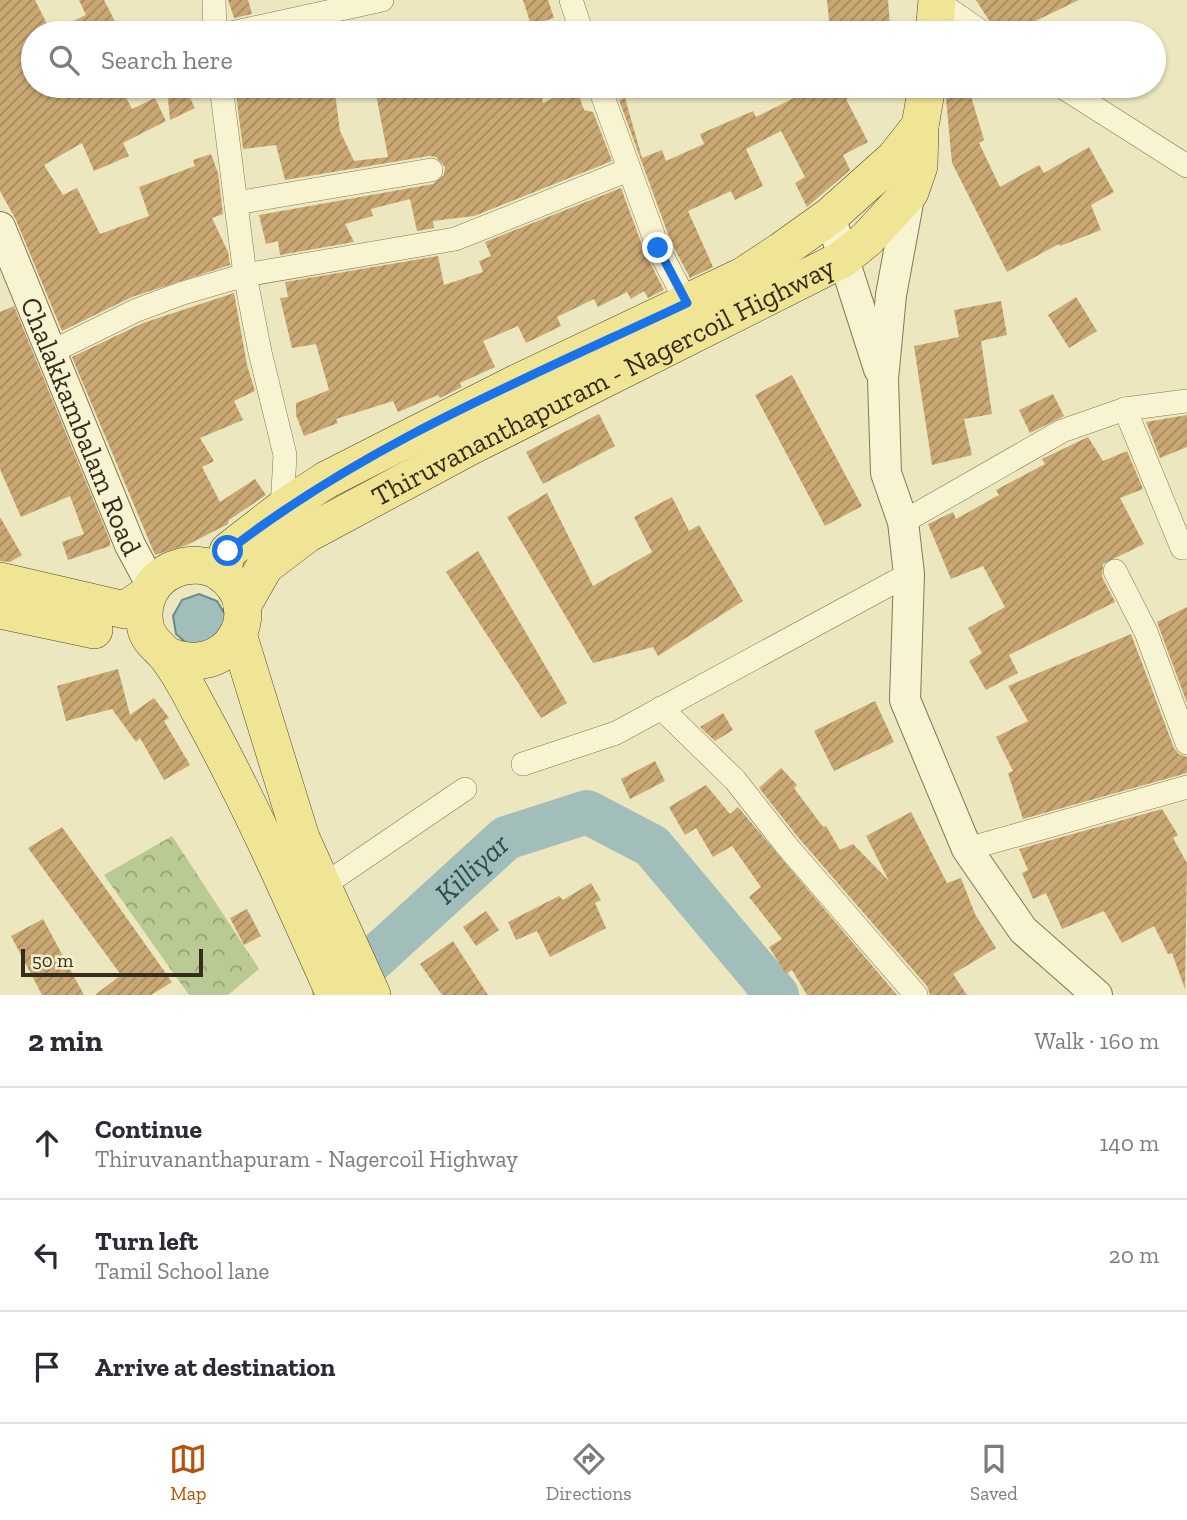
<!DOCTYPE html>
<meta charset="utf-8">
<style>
body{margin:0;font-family:"Zilla Slab",serif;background:#f2f2f3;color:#2b2b33}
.scale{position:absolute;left:21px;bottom:18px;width:182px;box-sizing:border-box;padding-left:7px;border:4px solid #342c1c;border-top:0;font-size:19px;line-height:24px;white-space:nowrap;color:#342c1c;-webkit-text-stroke:5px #f4f0cd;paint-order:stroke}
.stop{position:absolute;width:21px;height:21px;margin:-16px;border:5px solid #1a73e8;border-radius:50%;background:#fff}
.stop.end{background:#1a73e8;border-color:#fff;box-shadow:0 2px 7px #0008}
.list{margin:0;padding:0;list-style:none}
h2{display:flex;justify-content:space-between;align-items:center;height:91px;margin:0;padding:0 28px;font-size:30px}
h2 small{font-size:23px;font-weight:400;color:#7c7c81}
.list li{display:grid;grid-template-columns:46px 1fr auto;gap:21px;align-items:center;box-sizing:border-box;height:112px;padding:0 28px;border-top:2px solid #e1e1e2}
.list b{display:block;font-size:26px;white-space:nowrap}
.list p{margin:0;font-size:23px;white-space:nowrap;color:#7c7c81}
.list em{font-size:23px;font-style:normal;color:#7c7c81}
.icon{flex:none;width:38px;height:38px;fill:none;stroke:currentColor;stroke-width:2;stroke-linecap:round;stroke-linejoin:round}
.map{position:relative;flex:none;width:1187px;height:995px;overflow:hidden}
.search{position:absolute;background:#fff;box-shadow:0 2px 5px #0004;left:21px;right:21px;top:21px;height:77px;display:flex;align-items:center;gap:18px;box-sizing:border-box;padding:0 24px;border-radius:38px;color:#7c7c81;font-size:26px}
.sheet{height:427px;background:#fff}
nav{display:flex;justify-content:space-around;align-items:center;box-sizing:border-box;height:98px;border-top:2px solid #e1e1e2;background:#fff;font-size:19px;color:#7c7c81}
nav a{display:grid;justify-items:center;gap:4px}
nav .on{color:#b45309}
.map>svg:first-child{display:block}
.forest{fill:url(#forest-crowns)}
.water{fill:#a1bebb;stroke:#698b89;stroke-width:2}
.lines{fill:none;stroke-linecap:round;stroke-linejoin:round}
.river{stroke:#a1bebb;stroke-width:44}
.building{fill:url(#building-hatch)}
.minor-casing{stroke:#847757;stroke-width:24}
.tertiary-casing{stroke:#847757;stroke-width:32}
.primary-casing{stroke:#51442c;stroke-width:38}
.minor{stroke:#f8f3d0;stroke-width:23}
.tertiary{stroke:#f8f3d0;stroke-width:30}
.primary{stroke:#f0e595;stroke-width:37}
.route{stroke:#1a73e8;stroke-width:9}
.labels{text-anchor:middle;stroke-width:5;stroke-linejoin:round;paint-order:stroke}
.street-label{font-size:28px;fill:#342c1c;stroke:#f4f0cd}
.water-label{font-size:30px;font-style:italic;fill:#2b4e53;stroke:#f4f0cd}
</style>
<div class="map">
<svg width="1187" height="995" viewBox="0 0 1187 995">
<defs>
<pattern id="forest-crowns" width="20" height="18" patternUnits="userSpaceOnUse" patternTransform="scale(1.75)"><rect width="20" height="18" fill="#b9ca92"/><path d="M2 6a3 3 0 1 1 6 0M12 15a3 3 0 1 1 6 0" fill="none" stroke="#97a476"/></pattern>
<pattern id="building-hatch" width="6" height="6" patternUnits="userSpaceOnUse" patternTransform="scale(1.75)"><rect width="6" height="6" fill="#caa874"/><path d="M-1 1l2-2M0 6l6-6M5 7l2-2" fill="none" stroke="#a5895e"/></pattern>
</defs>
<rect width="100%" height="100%" fill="#ece7be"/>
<polygon class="forest" points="172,836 259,969 228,995 189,995 104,875"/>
<polygon class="water" points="199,594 217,601 226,616 223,635 191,647 176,634 173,616 182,600"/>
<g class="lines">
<path class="river" id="s1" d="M334,995L506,838L587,812L652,846L777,995"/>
</g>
<g class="building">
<polygon points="0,0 35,0 51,32 86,15 79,0 104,0 121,33 33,33 33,86 120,86 132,109 155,98 166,121 123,143 129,156 94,171 82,143 44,165 63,195 77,188 100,234 149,216 139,187 195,166 193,160 211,154 218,173 223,214 212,218 228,252 230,265 132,297 62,331 16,220 0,191"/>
<polygon points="228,0 248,0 252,14 234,18"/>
<polygon points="523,0 548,0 554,18 531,25"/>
<polygon points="827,0 888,0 890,25 830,30"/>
<polygon points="976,0 1079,0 1010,33 997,33"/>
<polygon points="235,86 334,86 340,131 354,161 388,157 376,94 429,86 430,93 455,86 539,86 543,103 576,87 584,110 593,112 612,161 474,216 433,221 434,228 417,231 410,199 371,209 373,216 345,224 354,242 280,255 278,241 266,244 259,215 433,184 444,175 445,167 436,157 429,156 285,180 276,145 243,149"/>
<polygon points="818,86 873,86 846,99 868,142 843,155 850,170 807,207 795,183 805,177 781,131 746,149 763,186 735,200 731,191 688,211 713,267 690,278 671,242 619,100 625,98 642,158 662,150 666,161 704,144 700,134 753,111 756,117"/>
<polygon points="956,86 968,86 984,140 979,143 1000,187 1039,165 1044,173 1089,147 1114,192 1091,205 1101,230 1060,246 1059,244 1007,272 952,163 946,99 948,90"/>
<polygon points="186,90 195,108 170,120 168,99"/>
<polygon points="621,188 645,253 664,290 648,298 644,291 631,299 627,292 598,307 594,299 557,317 561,326 526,343 518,326 483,341 495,367 460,383 462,387 440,398 438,395 398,412 393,401 336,419 338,423 304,436 296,415 296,403 329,390 316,344 292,348 280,298 288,297 285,282 438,256 444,285 483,272 479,261 491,256 485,242"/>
<polygon points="234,293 247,365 255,391 234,401 243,420 200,438 214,461 202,467 220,502 255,479 266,495 229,520 228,524 187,545 155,555 72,357 143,323"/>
<polygon points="1076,297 1097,331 1069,348 1048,315"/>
<polygon points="1001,301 1007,335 981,341 992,414 964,419 972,455 932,465 914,346 959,337 954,310"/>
<polygon points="14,306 110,541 110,546 68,560 62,542 84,534 70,496 21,517 0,469 0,312"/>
<polygon points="792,375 862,506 825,526 755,395"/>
<polygon points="1053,394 1064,416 1030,433 1019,410"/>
<polygon points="599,414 615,446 543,484 526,452"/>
<polygon points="1187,415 1187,447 1160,458 1146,422"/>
<polygon points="1088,437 1103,461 1127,451 1143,489 1120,498 1144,544 1103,564 1102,577 1115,602 1009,655 1018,673 986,690 969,661 982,653 968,628 1005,607 983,566 951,579 928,524 953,512 956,519 999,495 996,490 1045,464 1042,459"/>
<polygon points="547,493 593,586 652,552 634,517 672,497 689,531 699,525 743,601 658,656 653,647 593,663 507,517"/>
<polygon points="0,517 22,555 10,562 0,561"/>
<polygon points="478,551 567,703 541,718 446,572"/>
<polygon points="1187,607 1187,703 1157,622"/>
<polygon points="1131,634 1174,748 1179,754 1187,757 1187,773 1023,819 1008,773 1013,771 996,737 1028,721 1008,686"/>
<polygon points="118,669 130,715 154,698 169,718 164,721 190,765 164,780 140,738 136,742 112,709 66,721 57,686"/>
<polygon points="875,701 894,742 834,771 814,731"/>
<polygon points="723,713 733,730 715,741 700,727"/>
<polygon points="655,761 665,781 630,799 621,779"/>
<polygon points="781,768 797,785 794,788 823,827 826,826 840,850 853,844 889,881 866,836 911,812 947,883 961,878 975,914 996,948 953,974 967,995 930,995 927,986 797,836 759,788"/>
<polygon points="706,785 730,814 738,807 897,995 807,995 792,970 786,974 769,947 782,939 749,897 761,887 732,846 713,857 696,828 685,835 669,807"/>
<polygon points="1162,809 1178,835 1173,838 1187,863 1185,989 1172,953 1168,954 1154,926 1122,943 1104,911 1062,929 1046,893 1033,899 1022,873 1028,870 1019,849"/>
<polygon points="62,827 172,982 151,995 95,995 121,975 28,848"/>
<polygon points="591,883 601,900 595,903 606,928 550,957 537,931 516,940 508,922 559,896 563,900"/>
<polygon points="247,909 261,936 244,945 230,918"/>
<polygon points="486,911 499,930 476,946 463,927"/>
<polygon points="43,919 84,995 42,995 11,936"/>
<polygon points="453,941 488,995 442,995 420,964"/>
</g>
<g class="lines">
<defs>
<g id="minor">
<polyline points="214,0 215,33"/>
<polyline points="571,0 582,33"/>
<polyline points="937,1 983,33"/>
<polyline points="231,33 382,0"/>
<polyline points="221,86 245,275 260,352 285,455 282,509"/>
<polyline points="599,86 658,248 687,303"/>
<polyline points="1061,86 1187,166"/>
<polyline points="236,203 431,170"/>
<polyline points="51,352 137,310 183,293 245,275 455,239 628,170"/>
<polyline points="1125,409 1182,548"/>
<polyline points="903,522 1062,431 1125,409 1187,401"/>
<polyline points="1115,571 1146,632 1187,743"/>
<polyline points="661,708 735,780 786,845 916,995"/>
<polyline points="523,764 616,733 909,574"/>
<polyline points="967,849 1187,787"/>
<polyline points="324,885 465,789"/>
</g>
<g id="tertiary">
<polyline points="910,192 891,295 883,379 886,473 903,522 909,574 905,700 967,849 1023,930 1097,995"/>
<polyline points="830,216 879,369"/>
<path id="s2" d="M0,227L130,545L152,586"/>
</g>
<g id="primary">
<polyline points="934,33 937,0"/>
<polyline points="221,573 228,551 282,509 326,480 515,384 743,276 781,251 830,216 895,158 920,126"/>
<polyline points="0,581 125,610 148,594"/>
<path id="s3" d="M242,606L265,566L307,534L469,447L841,260L867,239L910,192L919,166L920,126L927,86"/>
<polyline points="0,610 94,630"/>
<polyline points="238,634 301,838 372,995"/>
<path d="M166,655C230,683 270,608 221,573C208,564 190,563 175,569C151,578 139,604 146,629C149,640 158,646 165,654C178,669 189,691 198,708C249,801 292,898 335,995"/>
</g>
</defs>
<use href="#minor" class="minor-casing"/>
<use href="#tertiary" class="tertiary-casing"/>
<use href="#primary" class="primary-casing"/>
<use href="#minor" class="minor"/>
<use href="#tertiary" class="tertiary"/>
<use href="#primary" class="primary"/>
</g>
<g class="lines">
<path class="route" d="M228,551C365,444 530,377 687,303L658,248"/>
</g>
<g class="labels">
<g class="street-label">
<text dy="10" stroke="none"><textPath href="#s3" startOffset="432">Thiruvananthapuram - Nagercoil Highway</textPath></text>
<text dy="10" stroke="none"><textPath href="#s2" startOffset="215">Chalakkambalam Road</textPath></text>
</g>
<g class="water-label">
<text dy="10" stroke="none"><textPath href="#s1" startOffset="187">Killiyar</textPath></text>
</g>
</g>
</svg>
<div class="scale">50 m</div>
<div class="stop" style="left:228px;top:551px"></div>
<div class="stop end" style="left:658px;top:248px"></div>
<div class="search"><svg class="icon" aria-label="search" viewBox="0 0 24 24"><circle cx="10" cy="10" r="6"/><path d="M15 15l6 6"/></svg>Search here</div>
</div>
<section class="sheet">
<h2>2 min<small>Walk · 160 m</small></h2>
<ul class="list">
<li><svg class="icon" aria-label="ahead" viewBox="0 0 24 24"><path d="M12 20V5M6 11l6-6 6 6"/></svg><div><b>Continue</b><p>Thiruvananthapuram - Nagercoil Highway</p></div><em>140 m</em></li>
<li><svg class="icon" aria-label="left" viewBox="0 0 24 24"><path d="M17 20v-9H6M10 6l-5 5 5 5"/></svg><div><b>Turn left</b><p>Tamil School lane</p></div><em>20 m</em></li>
<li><svg class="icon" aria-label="arrive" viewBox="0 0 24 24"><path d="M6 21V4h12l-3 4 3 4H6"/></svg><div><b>Arrive at destination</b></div></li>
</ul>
</section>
<nav>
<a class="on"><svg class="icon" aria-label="map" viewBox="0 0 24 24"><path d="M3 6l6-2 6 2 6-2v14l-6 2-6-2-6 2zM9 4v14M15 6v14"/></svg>Map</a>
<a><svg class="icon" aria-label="directions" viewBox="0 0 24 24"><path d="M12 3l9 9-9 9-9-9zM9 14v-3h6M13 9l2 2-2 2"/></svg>Directions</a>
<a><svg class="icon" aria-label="saved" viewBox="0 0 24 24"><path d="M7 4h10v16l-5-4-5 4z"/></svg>Saved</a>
</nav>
